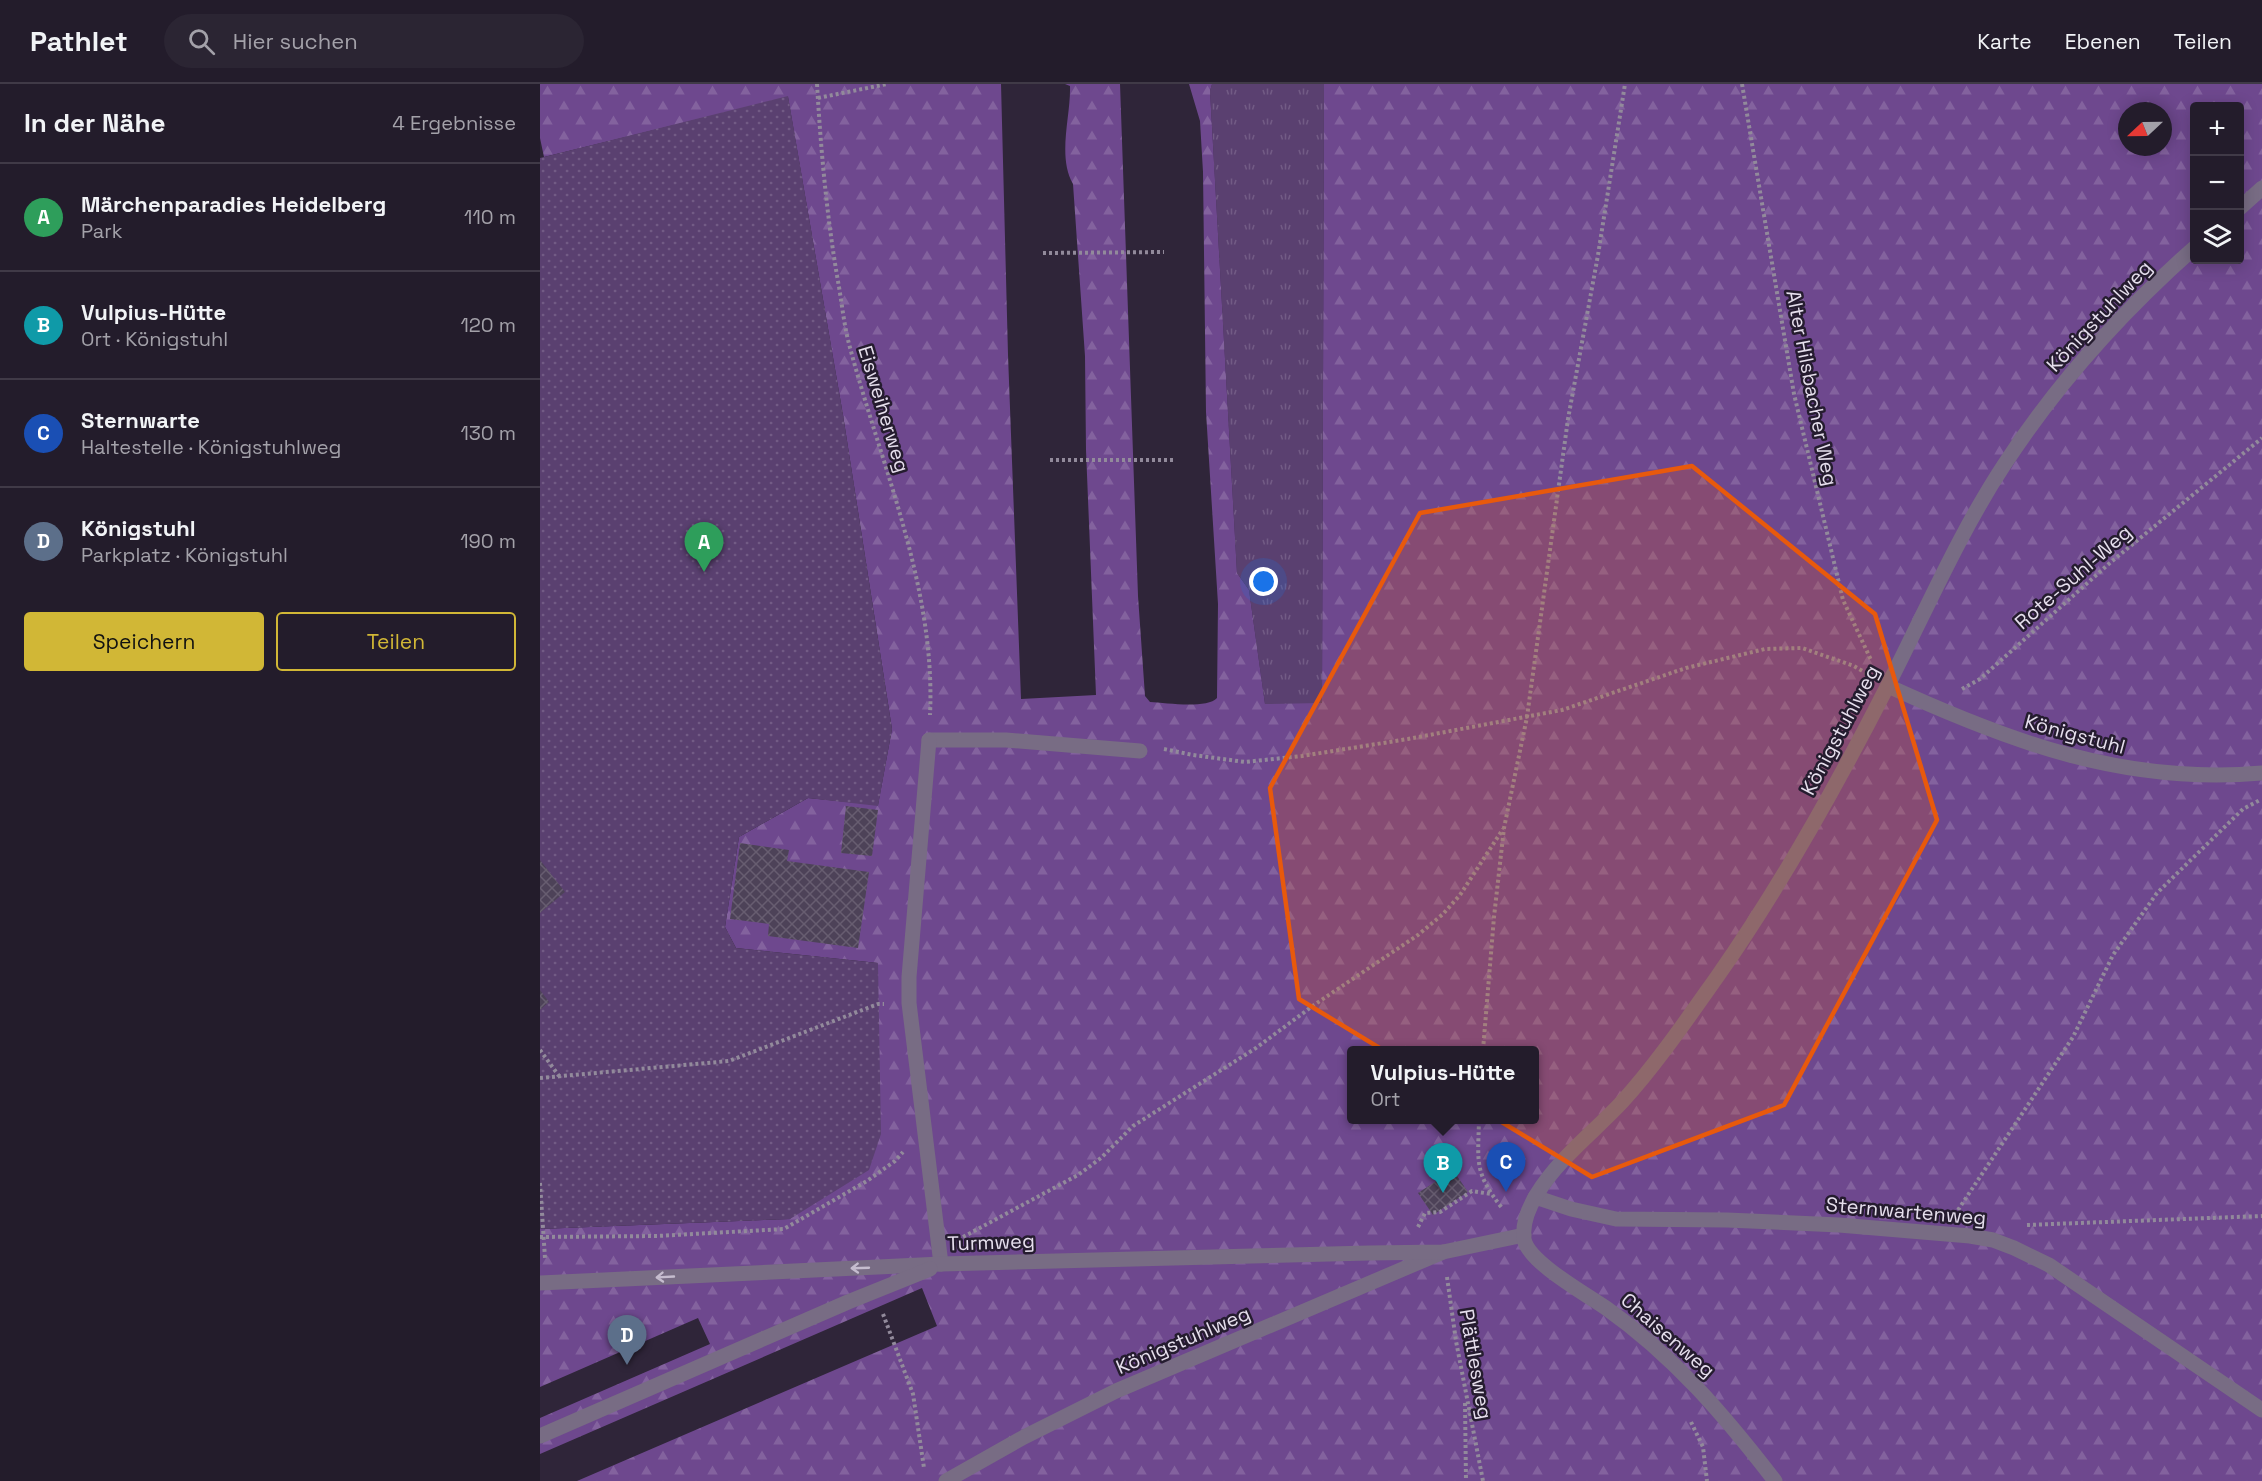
<!DOCTYPE html>
<html lang="de">
<meta charset="utf-8">
<style>
body{margin:0;font-family:"Space Grotesk",sans-serif;background:#2b2533;color:#f1f3f6}
.controls{position:absolute;right:18px;top:18px;display:grid;overflow:hidden;border-radius:6px;box-shadow:0 3px 15px #0003}
.controls button{width:54px;height:54px;display:grid;place-items:center;padding:0;border:0;border-bottom:2px solid #403a47;background:#231c2b;color:#f1f3f6;font:30px sans-serif}
.compass{position:absolute;left:1578px;top:18px;width:54px;height:54px;border-radius:50%;background:#231c2b;box-shadow:0 3px 15px #0003;rotate:248deg}
.you{position:absolute;left:724px;top:498px;width:21px;height:21px;margin:-15px;border:4px solid #fff;border-radius:50%;background:#1a73e8;box-shadow:0 0 0 9px #1a73e833}
.badge{display:grid;place-items:center;width:39px;height:39px;border-radius:50%;background:#d1b736;color:#fff;font-size:20px;font-weight:700}
.pin{position:absolute;translate:-50% -50px;filter:drop-shadow(0 2px 3px #0008)}
.pin::after{content:'';position:absolute;top:32px;width:21px;height:18px;background:inherit;clip-path:polygon(0 0,100% 0,50% 100%)}
.popup{position:absolute;left:807px;top:962px;width:192px;height:78px;box-sizing:border-box;display:grid;place-content:center;border-radius:6px;background:#231c2b;filter:drop-shadow(0 2px 4px #0005);font-size:20px;white-space:nowrap;color:#a3a1a9}
.popup b{font-size:22px;color:#f1f3f6}
.popup::after{content:'';position:absolute;left:50%;top:100%;margin-left:-12px;border:12px solid transparent;border-top-color:#231c2b}
.list{margin:0;padding:0;list-style:none}
h2{display:flex;justify-content:space-between;align-items:center;height:78px;margin:0;padding:0 24px;font-size:26px}
h2 small{font-size:20px;font-weight:400;color:#a3a1a9}
.list li{display:grid;grid-template-columns:39px 1fr auto;gap:18px;align-items:center;box-sizing:border-box;height:108px;padding:0 24px;border-top:2px solid #403a47}
.list b{display:block;font-size:22px;white-space:nowrap}
.list p{margin:0;font-size:20px;white-space:nowrap;color:#a3a1a9}
.list em{font-size:20px;font-style:normal;color:#a3a1a9}
.actions{display:flex;gap:12px;padding:18px 24px}
.actions a{flex:1;padding:14px 0;border:2px solid #d1b736;border-radius:6px;text-align:center;font-size:21px;color:#d1b736}
.actions .main{background:#d1b736;color:#111}
.icon{flex:none;width:33px;height:33px;fill:none;stroke:currentColor;stroke-width:2;stroke-linecap:round;stroke-linejoin:round}
.map{position:relative;flex:none;width:1722px;height:1397px;overflow:hidden}
header{display:flex;align-items:center;gap:36px;box-sizing:border-box;height:84px;padding:0 30px;background:#231c2b;border-bottom:2px solid #403a47}
header strong{font-size:28px}
nav{display:flex;gap:33px;margin-inline-start:auto;font-size:21px}
.search{width:420px;height:54px;background:#2b2533;display:flex;align-items:center;gap:15px;box-sizing:border-box;padding:0 21px;border-radius:33px;color:#a3a1a9;font-size:22px}
main{display:flex}
aside{flex:1;background:#231c2b}
.map>svg:first-child{display:block}
.grass{fill:url(#grass-tufts)}
.forest{fill:url(#forest-firs);fill-rule:evenodd}
.park{fill:url(#park-dots)}
.building{fill:url(#building-cross-hatch)}
.lines{fill:none;stroke-linecap:round;stroke-linejoin:round}
.path{stroke:#928a9b;stroke-width:4;stroke-dasharray:3 3;stroke-linecap:butt}
.lane{stroke:#786c84;stroke-width:15}
.street{stroke:#786c84;stroke-width:15}
.secondary{stroke:#786c84;stroke-width:15}
.oneway{stroke:#c5bcce}
.marked{fill:#e8590c;fill-opacity:0.2;stroke:#e8590c;stroke-width:4.5;stroke-linejoin:round}
.labels{text-anchor:middle;stroke-width:5;stroke-linejoin:round;paint-order:stroke}
.street-label{font-size:20px;fill:#e6dfed;stroke:#251c2f}
</style>
<header>
<strong>Pathlet</strong>
<div class="search"><svg class="icon" aria-label="search" viewBox="0 0 24 24"><circle cx="10" cy="10" r="6"/><path d="M15 15l6 6"/></svg>Hier suchen</div>
<nav><a>Karte</a><a>Ebenen</a><a>Teilen</a></nav>
</header>
<main>
<aside>
<h2>In der Nähe<small>4 Ergebnisse</small></h2>
<ul class="list">
<li><span class="badge" style="background:#2e9e5b">A</span><div><b>Märchenparadies Heidelberg</b><p>Park</p></div><em>110 m</em></li>
<li><span class="badge" style="background:#0f9aa8">B</span><div><b>Vulpius-Hütte</b><p>Ort · Königstuhl</p></div><em>120 m</em></li>
<li><span class="badge" style="background:#1a4fb4">C</span><div><b>Sternwarte</b><p>Haltestelle · Königstuhlweg</p></div><em>130 m</em></li>
<li><span class="badge" style="background:#5c6f8a">D</span><div><b>Königstuhl</b><p>Parkplatz · Königstuhl</p></div><em>190 m</em></li>
</ul>
<div class="actions"><a class="main">Speichern</a><a>Teilen</a></div>
</aside>
<div class="map">
<svg width="1722" height="1397" viewBox="0 0 1722 1397">
<defs>
<pattern id="grass-tufts" width="24" height="20" patternUnits="userSpaceOnUse" patternTransform="scale(1.5)"><rect width="24" height="20" fill="#5a4070"/><path d="M3 7l-1-3M5 7V3M7 7l1-3M15 17l-1-3M17 17v-4M19 17l1-3" fill="none" stroke="#725b85"/></pattern>
<pattern id="forest-firs" width="22" height="20" patternUnits="userSpaceOnUse" patternTransform="scale(1.5)"><rect width="22" height="20" fill="#6e488e"/><path d="M5 1l3.5 6h-7zM16 11l3.5 6h-7z" fill="#83629e"/></pattern>
<pattern id="park-dots" width="8" height="8" patternUnits="userSpaceOnUse" patternTransform="scale(1.5)"><rect width="8" height="8" fill="#5a4070"/><path d="M2 2h.1M6 6h.1" fill="none" stroke="#725b85" stroke-width="1.8" stroke-linecap="round"/></pattern>
<pattern id="building-cross-hatch" width="8" height="8" patternUnits="userSpaceOnUse" patternTransform="scale(1.5)"><rect width="8" height="8" fill="#4d4258"/><path d="M0 0l8 8M0 8l8-8" fill="none" stroke="#675d70"/></pattern>
</defs>
<rect width="100%" height="100%" fill="#2f2539"/>
<polygon class="grass" points="672,0 784,0 782,620 725,620 709,506 697,489 670,7"/>
<path class="forest" d="M0,0H461L468,271L481,615L556,611L546,366L545,272L533,100C517,72 531,32 530,2L525,0H580L598,512L605,612L610,618C626,619 667,625 677,614L678,520L666,328L663,88L660,37L649,0H672L670,7L697,489L709,506L725,620L782,619L784,0H1722V1397H37L397,1242L382,1204L0,1370V1334L170,1260L158,1234L0,1303V1145L250,1135L338,920V879L196,864L185,843L199,753L268,714L338,721L352,645L303,331L248,13L4,73L0,54ZM1654,22H1700V176H1654ZM1587,27H1623V63H1587ZM812,966H994V1036H812Z"/>
<polygon class="park" points="248,12 303,331 352,645 338,722 268,714 199,753 185,843 196,864 338,879 341,1050 329,1086 250,1135 0,1145 0,74"/>
<g class="building">
<polygon points="306,722 338,726 332,772 301,769"/>
<polygon points="200,759 249,766 247,777 329,788 318,864 228,852 229,840 190,835"/>
<polygon points="0,776 25,808 0,829"/>
<polygon points="0,906 9,918 0,926"/>
<polygon points="913,1086 928,1108 893,1131 878,1109"/>
</g>
<g class="lines">
<g class="path">
<path d="M277,0C281,68 287,136 299,203C302,221 304,239 308,256C340,380 396,502 390,631"/>
<polyline points="1202,0 1254,310 1303,516 1331,576"/>
<polyline points="278,14 347,0"/>
<polyline points="503,169 624,168"/>
<polyline points="510,376 633,376"/>
<polyline points="1422,605 1440,595 1571,478 1722,354"/>
<polyline points="624,665 653,671 705,678 762,672 868,655 1022,626 1146,584 1225,565 1262,564 1314,582 1326,589"/>
<polyline points="0,966 19,992"/>
<polyline points="943,966 954,833 964,744 987,633 1028,335 1058,171 1085,0"/>
<polyline points="0,994 189,977 338,920 344,920"/>
<path d="M939,1036C938,1079 934,1088 962,1124"/>
<polyline points="0,1099 5,1174"/>
<polyline points="1418,1126 1533,953 1573,871 1617,809 1703,725 1720,716"/>
<polyline points="1487,1141 1722,1132"/>
<polyline points="878,1143 885,1129 900,1128 932,1107 951,1110"/>
<polyline points="0,1153 117,1152 244,1145 327,1097 355,1077 363,1068"/>
<polyline points="423,1153 538,1091 561,1074 593,1042 716,964 774,921 878,851 903,830 920,811 963,745"/>
<polyline points="907,1193 916,1257 943,1397"/>
<polyline points="343,1230 373,1310 384,1384"/>
<polyline points="925,1319 926,1397"/>
<polyline points="1151,1338 1163,1363 1167,1397"/>
</g>
<g class="lane">
<path d="M1348,602C1470,658 1585,701 1722,689"/>
<polyline points="389,656 466,656 600,667"/>
<polyline points="995,1113 1031,1125 1076,1135 1187,1136 1299,1141 1430,1152 1453,1156 1474,1164 1509,1181 1722,1326"/>
<polyline points="406,1397 484,1353 576,1307 903,1168"/>
</g>
<g class="street">
<polyline points="389,656 369,893 369,919 401,1180"/>
<polyline points="0,1199 401,1180 829,1169 903,1168 984,1151"/>
<polyline points="0,1352 308,1218 390,1185"/>
</g>
<g class="secondary">
<polyline points="1700,124 1722,104"/>
<path d="M1235,1397C1185,1332 1134,1272 1066,1224C1046,1210 988,1178 984,1155C982,1139 989,1123 997,1110C1018,1075 1054,1048 1082,1018C1115,982 1148,934 1177,893C1241,802 1296,703 1347,603C1385,529 1418,451 1464,381C1516,301 1583,227 1654,164"/>
</g>
</g>
<defs><path id="oneway-shaft" d="M-6 0H5M1.5-3L5.5 0L1.5 3" fill="none" stroke-width="1.6" stroke-linecap="round" stroke-linejoin="round" transform="scale(1.5)"/></defs>
<g class="oneway">
<use href="#oneway-shaft" transform="translate(320 1184) rotate(178)"/>
<use href="#oneway-shaft" transform="translate(125 1193) rotate(177)"/>
</g>
<path class="marked" d="M1152,382L1335,530L1397,736L1244,1021L1052,1093L759,915L730,704L880,429Z"/>
<g class="labels">
<g class="street-label">
<text transform="translate(1559 232) rotate(-47)" y="7">Königstuhlweg</text>
<text transform="translate(1272 304) rotate(79)" y="7">Alter Hilsbacher Weg</text>
<text transform="translate(344 325) rotate(73)" y="7">Eisweiherweg</text>
<text transform="translate(1533 493) rotate(-41)" y="7">Rote-Suhl-Weg</text>
<text transform="translate(1300 646) rotate(-62)" y="7">Königstuhlweg</text>
<text transform="translate(1535 650) rotate(15)" y="7">Königstuhl</text>
<text transform="translate(1366 1127) rotate(5)" y="7">Sternwartenweg</text>
<text transform="translate(451 1158) rotate(-2)" y="7">Turmweg</text>
<text transform="translate(1128 1251) rotate(41)" y="7">Chaisenweg</text>
<text transform="translate(643 1256) rotate(-23)" y="7">Königstuhlweg</text>
<text transform="translate(936 1280) rotate(80)" y="7">Plättlesweg</text>
</g>
</g>
</svg>
<div class="controls">
<button>+</button>
<button>−</button>
<button><svg class="icon" aria-label="layers" viewBox="0 0 24 24"><path d="M12 4l9 5-9 5-9-5zM3 14l9 5 9-5"/></svg></button>
</div>
<svg class="compass" viewBox="-18 -18 36 36"><path d="M0-13l5 13h-10z" fill="#e53935"/><path d="M0 13l5-13h-10z" fill="#a3a1a9"/></svg>
<div class="you"></div>
<div class="pin badge" style="left:164px;top:488px;background:#2e9e5b">A</div>
<div class="pin badge" style="left:903px;top:1109px;background:#0f9aa8">B</div>
<div class="popup"><b>Vulpius-Hütte</b>Ort</div>
<div class="pin badge" style="left:966px;top:1108px;background:#1a4fb4">C</div>
<div class="pin badge" style="left:87px;top:1281px;background:#5c6f8a">D</div>
</div>
</main>
